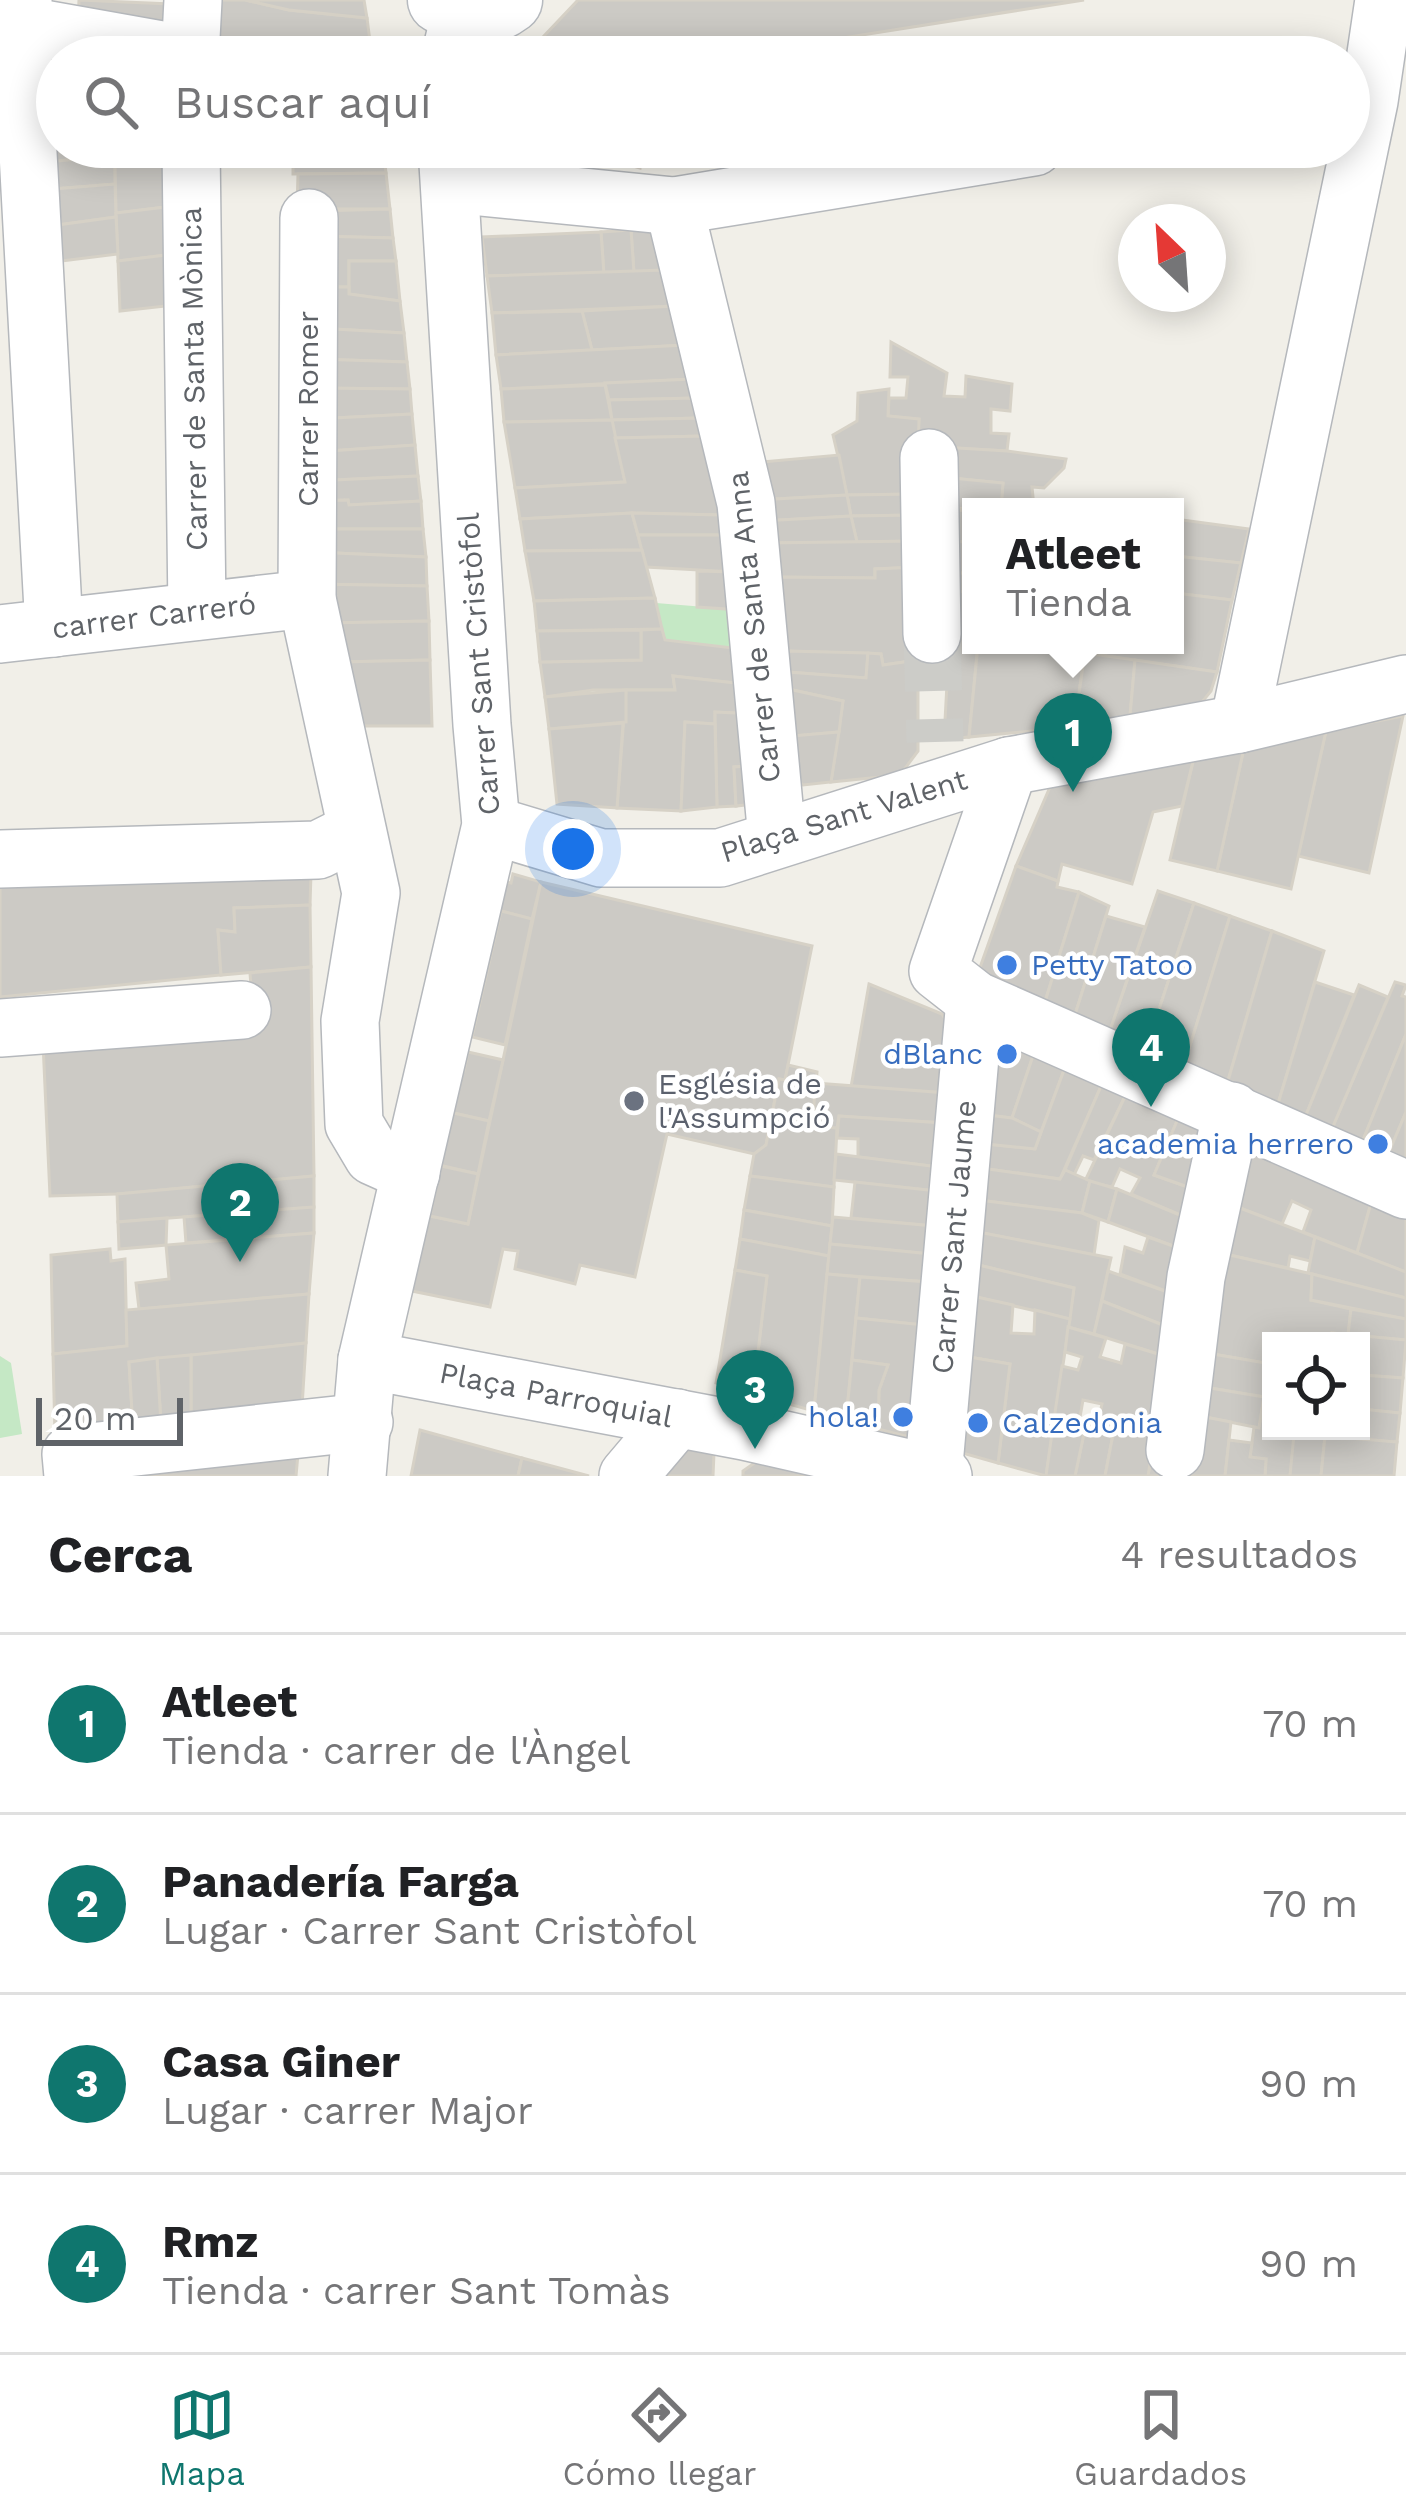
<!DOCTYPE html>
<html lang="es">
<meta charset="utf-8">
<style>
body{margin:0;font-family:"Work Sans",sans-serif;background:#f6f6f6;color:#202124}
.controls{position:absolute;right:36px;bottom:36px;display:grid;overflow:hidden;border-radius:0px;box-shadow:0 6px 30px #0003}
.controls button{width:108px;height:108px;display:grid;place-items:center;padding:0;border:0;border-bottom:3px solid #e0e0e0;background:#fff;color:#202124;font:60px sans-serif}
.compass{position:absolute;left:1118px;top:204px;width:108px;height:108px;border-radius:50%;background:#fff;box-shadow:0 6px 30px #0003;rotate:335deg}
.scale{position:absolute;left:36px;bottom:30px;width:147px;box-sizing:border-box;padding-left:12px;border:6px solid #5f6368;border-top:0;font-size:33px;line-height:42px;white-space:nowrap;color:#5f6368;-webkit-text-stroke:9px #fff;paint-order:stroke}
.you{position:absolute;left:573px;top:849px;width:42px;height:42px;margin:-30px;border:9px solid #fff;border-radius:50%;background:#1a73e8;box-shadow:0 0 0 18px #1a73e833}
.badge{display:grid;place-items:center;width:78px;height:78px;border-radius:50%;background:#0f766e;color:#fff;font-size:39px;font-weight:700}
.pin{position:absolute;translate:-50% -99px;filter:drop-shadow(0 3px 6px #0008)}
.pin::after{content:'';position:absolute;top:63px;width:42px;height:36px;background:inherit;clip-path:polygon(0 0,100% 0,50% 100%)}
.popup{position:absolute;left:962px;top:498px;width:222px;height:156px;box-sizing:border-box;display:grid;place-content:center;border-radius:0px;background:#fff;filter:drop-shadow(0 3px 9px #0005);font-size:39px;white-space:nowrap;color:#757577}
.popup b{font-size:45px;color:#202124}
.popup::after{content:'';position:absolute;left:50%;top:100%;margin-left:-24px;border:24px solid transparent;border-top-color:#fff}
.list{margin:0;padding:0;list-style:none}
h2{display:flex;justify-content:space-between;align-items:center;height:156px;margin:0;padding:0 48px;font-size:51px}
h2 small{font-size:39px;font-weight:400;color:#757577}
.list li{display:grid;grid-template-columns:78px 1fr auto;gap:36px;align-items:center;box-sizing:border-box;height:180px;padding:0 48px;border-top:3px solid #e0e0e0}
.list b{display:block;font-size:45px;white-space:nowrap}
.list p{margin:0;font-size:39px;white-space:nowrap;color:#757577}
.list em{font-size:39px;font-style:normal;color:#757577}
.icon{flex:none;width:66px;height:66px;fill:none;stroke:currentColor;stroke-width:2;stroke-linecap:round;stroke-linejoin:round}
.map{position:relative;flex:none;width:1406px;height:1476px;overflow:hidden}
.search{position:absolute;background:#fff;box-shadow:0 6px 30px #0003;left:36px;right:36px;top:36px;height:132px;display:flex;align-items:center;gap:30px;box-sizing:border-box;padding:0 42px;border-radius:66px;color:#757577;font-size:45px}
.sheet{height:876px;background:#fff}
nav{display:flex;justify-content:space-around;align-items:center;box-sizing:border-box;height:168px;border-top:3px solid #e0e0e0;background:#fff;font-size:33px;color:#757577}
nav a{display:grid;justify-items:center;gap:6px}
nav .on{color:#0f766e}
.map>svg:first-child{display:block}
.green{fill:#c5e8c5}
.building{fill:#cccac5;stroke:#d6d1c6;stroke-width:3}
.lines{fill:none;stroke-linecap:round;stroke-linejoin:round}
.street-tunnel{stroke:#ccccc8;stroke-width:57;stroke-dasharray:57 28;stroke-linecap:butt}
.street-casing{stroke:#b5b8bc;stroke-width:60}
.secondary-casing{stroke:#b6babf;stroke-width:69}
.street{stroke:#fff;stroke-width:57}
.secondary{stroke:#fff;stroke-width:66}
.shop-dot{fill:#3f7fe0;stroke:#fff;stroke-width:4.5}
.worship-dot{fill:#6b7280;stroke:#fff;stroke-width:4.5}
.labels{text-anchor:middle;stroke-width:9;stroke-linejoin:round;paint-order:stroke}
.street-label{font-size:30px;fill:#5f6368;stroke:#fff}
.shop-label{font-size:30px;fill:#366cbe;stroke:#fff;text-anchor:end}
.worship-label{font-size:30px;fill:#5b616d;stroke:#fff;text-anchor:start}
</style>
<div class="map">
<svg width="1406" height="1476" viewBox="0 0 1406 1476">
<rect width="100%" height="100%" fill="#f1efe8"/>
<g class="green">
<polygon points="656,603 742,610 750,650 665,640"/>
<polygon points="0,1356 11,1363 22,1434 0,1438"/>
</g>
<g class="building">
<polygon points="79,0 170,4 169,39 78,21"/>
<polygon points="205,0 245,0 289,10 367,18 372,57 290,57 201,41"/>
<polygon points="245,0 364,0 367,18 289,10"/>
<polygon points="578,0 1084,0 722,57 535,57 542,38"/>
<polygon points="57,130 57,147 114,147 115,155 39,163 38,132"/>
<polygon points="114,147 172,147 173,158 115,162"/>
<polygon points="293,147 383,147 386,173 293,174"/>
<polygon points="569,147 642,147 640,168"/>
<polygon points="115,155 115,184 41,190 39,163"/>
<polygon points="173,158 174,206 116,213 115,162"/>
<polygon points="386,173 390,209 297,209 298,174"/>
<polygon points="115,184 116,217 43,227 41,190"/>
<polygon points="174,206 174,254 118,261 116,213"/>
<polygon points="390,209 393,238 317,236 318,211"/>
<polygon points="116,217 118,254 45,263 43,227"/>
<polygon points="662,228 664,270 634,273 631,230"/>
<polygon points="631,230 634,273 604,275 601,232"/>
<polygon points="601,232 604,275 487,276 482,237"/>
<polygon points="317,236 393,238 396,261 349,261 349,287 317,287"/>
<polygon points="174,254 175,305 120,311 118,261"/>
<polygon points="349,261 396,261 400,301 349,294"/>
<polygon points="664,270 676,306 492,313 487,276"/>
<polygon points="317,287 349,287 349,294 400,301 404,333 316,328"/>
<polygon points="676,306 686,345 592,350 582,311"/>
<polygon points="582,311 592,350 496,355 492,313"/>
<polygon points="316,328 404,333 407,362 316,359"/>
<polygon points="891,342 947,373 944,396 965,397 966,376 1012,384 1010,411 991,409 991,433 1009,434 1007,451 917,446 919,419 888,416 889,398 906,398 908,377 890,377"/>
<polygon points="686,345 693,379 501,389 496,355"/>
<polygon points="316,359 407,362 410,389 315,388"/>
<polygon points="693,379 697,398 609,400 605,383"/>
<polygon points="605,385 612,420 504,422 501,389"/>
<polygon points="315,388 410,389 412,414 315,419"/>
<polygon points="889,389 888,416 919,419 917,494 847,495 833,435 857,421 858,393"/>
<polygon points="697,398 702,418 612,420 609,400"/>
<polygon points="412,414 415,445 315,452 315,419"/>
<polygon points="702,418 705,436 615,438 612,420"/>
<polygon points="612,420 625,482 515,488 504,422"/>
<polygon points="705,436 721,515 632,513 520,519 515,488 625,482 615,438"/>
<polygon points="415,445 418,476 314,481 315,452"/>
<polygon points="941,447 1007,451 1066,459 1064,468 1044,488 1032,487 1034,507 1001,507 1003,483 941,477"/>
<polygon points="839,455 847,495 757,500 750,463"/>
<polygon points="418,476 421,501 349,505 348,500 313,501 314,481"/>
<polygon points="941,477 1003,483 1001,507 942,509"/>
<polygon points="917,494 917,515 851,516 847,495"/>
<polygon points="847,495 851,516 760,521 757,500"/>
<polygon points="348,500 349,505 421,501 423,529 313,529 313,501"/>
<polygon points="942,509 971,511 971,542 942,541"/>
<polygon points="632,513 642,550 525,551 520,519"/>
<polygon points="632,513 721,515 726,535 638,535"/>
<polygon points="917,515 917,541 857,542 851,516"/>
<polygon points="851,516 857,542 764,543 760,521"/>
<polygon points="1175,519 1249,529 1241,563 1175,556"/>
<polygon points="313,529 423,529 426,557 312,552"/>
<polygon points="638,535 726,535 734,572 646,567"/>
<polygon points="917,541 918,567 875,569 875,578 771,577 764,543"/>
<polygon points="942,541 971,542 971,573 942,573"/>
<polygon points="642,550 655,598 534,601 525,551"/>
<polygon points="312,552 426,557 427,586 312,584"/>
<polygon points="1175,556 1241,563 1232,600 1175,593"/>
<polygon points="918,567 918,660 883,665 881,654 785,651 771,577 875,578 875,569"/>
<polygon points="697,571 734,572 742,610 697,607"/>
<polygon points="953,573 971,573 971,591 952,592"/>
<polygon points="312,584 427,586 429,621 326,623"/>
<polygon points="971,591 971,645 978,645 969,737 944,739 952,592"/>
<polygon points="1175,593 1232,600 1217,672 1085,653 1086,645 1175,645"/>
<polygon points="655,598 662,629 537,631 534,601"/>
<polygon points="429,621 430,660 340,662 326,623"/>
<polygon points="662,629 665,640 750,650 753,685 673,676 675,690 593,690 545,697 540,662 641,660 641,630"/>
<polygon points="641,630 641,660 540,662 537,631"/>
<polygon points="978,645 1086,645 1074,727 969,737"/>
<polygon points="785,651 868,653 866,678 787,672"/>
<polygon points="868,653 881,654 883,665 918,660 918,751 900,775 831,782 843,701 788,689 787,672 866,678"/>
<polygon points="1085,653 1135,660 1130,716 1074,727"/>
<polygon points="430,660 432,726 363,726 340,662"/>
<polygon points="1135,660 1217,672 1211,691 1202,702 1130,716"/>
<polygon points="673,676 753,685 755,714 715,712 715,724 685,722 681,811 617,808 626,690 675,690"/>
<polygon points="788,689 843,701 839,732 792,736"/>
<polygon points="626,690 626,722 549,729 545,697"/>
<polygon points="715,712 755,714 760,765 734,767 736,806 717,807"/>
<polygon points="1403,716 1369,873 1298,856 1326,731"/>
<polygon points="685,722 715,724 717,807 681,811"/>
<polygon points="623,723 617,808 557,804 549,729"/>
<polygon points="1326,731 1291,889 1217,871 1244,748"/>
<polygon points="839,732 831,782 803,785 794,778 792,736"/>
<polygon points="1244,748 1217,871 1170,860 1196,749"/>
<polygon points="1196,749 1182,806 1153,812 1132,884 1062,864 1058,881 1016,866 1053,780"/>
<polygon points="760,765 763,803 736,806 734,767"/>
<polygon points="1016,866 1058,881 1057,887 1079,892 1044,1005 977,976"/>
<polygon points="311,873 310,905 234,908 235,932 218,930 221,975 0,997 0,881"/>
<polygon points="513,874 541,882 532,919 493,909 499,881 511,883"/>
<polygon points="541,882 812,946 785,1080 779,1079 766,1145 754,1154 667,1134 635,1277 580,1265 575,1284 515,1269 518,1251 503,1249 490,1307 407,1290 421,1214 468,1224"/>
<polygon points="1158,891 1194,903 1146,1049 1109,1033"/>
<polygon points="1079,892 1109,906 1074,1018 1044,1005"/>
<polygon points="1194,903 1230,916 1184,1065 1146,1049"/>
<polygon points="310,905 311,967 221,975 218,930 235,932 234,908"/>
<polygon points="501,911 532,919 505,1045 472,1037"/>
<polygon points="1106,916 1145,927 1109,1033 1074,1018"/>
<polygon points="1230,916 1272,931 1227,1084 1184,1065"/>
<polygon points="1272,931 1324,951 1277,1107 1227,1084"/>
<polygon points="311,967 314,1176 117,1194 50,1196 43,1043 254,1025 250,973"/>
<polygon points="1315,982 1354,995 1304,1120 1277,1107"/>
<polygon points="1395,982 1406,985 1402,996 1406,997 1406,1034 1361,1145 1331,1131"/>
<polygon points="869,984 942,1014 953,1032 947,1093 851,1087"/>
<polygon points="1359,985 1388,997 1331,1131 1304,1120"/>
<polygon points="990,1032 1035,1050 1012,1118 979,1114"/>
<polygon points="1406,1034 1406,1112 1387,1157 1361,1145"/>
<polygon points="1035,1050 1067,1062 1041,1132 1012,1118"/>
<polygon points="468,1052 503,1060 489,1121 449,1112 459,1071 464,1071"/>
<polygon points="1067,1062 1105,1077 1060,1179 974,1167 976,1143 1035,1149"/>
<polygon points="788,1065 817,1072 813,1126 837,1128 834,1187 750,1176 754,1154 766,1145 779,1079 785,1080"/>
<polygon points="1105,1077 1130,1086 1094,1160 1083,1156 1074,1175 1065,1170"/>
<polygon points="815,1083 947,1093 943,1123 839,1116 837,1128 813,1126"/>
<polygon points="1130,1086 1183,1107 1154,1175 1188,1187 1192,1220 1131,1194 1140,1178 1120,1169 1112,1187 1085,1181"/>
<polygon points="1183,1107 1211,1118 1188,1187 1154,1175"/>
<polygon points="449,1112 489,1121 478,1174 439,1165"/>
<polygon points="1406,1112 1406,1166 1387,1157"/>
<polygon points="979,1114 1012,1118 1041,1132 1035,1149 976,1143"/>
<polygon points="839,1116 943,1123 939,1167 858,1157 858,1139 837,1138"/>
<polygon points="1238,1130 1375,1189 1357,1253 1303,1232 1311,1210 1292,1201 1282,1224 1219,1200"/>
<polygon points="836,1154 939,1167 937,1191 834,1180"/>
<polygon points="441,1166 478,1174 468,1224 430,1216"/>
<polygon points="974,1167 1060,1179 1065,1170 1090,1181 1082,1213 971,1199"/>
<polygon points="314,1176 314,1207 118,1222 117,1194"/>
<polygon points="750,1176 834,1187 832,1226 744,1210"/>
<polygon points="1090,1181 1117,1189 1108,1222 1082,1213"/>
<polygon points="855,1182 937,1191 934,1226 851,1218"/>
<polygon points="1117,1189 1192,1220 1187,1251 1108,1222"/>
<polygon points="1375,1189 1406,1203 1406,1272 1357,1253"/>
<polygon points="971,1199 1082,1213 1099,1220 1094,1255 968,1230"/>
<polygon points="1219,1200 1315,1237 1310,1261 1290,1256 1288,1268 1212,1251"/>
<polygon points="314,1207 314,1233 186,1243 184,1217"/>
<polygon points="744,1210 832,1226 829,1256 740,1239"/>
<polygon points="833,1217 934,1226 931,1254 830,1244"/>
<polygon points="167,1218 166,1245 119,1249 118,1222"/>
<polygon points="968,1230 1111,1258 1094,1334 1068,1327 1074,1288 966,1262"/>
<polygon points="314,1233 309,1294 139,1309 136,1283 169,1279 166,1245"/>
<polygon points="1148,1237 1187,1251 1179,1296 1120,1274 1125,1247 1143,1253"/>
<polygon points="1315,1237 1406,1272 1406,1298 1308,1273"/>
<polygon points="740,1239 829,1256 814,1411 753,1394 767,1276 735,1270"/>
<polygon points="830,1244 931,1254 928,1282 827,1274"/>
<polygon points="110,1249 111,1261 125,1259 127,1346 53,1354 51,1255"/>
<polygon points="1212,1251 1312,1274 1311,1300 1351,1309 1348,1335 1332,1333 1331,1341 1271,1341 1271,1364 1201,1352"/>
<polygon points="966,1262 1074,1288 1070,1319 963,1294"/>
<polygon points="735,1270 767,1276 753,1394 716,1383"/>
<polygon points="1108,1271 1179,1296 1173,1329 1102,1301"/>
<polygon points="827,1274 860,1277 846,1420 814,1411"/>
<polygon points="1312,1274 1406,1298 1406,1319 1311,1300"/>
<polygon points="860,1277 928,1282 924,1325 856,1318"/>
<polygon points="309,1294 306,1343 129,1362 133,1427 55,1436 53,1354 127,1346 126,1310"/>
<polygon points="963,1294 1013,1305 1011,1333 1034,1334 1035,1310 1070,1319 1046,1476 998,1463 1010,1364 957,1355"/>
<polygon points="1102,1301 1173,1329 1168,1357 1094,1334"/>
<polygon points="1351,1309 1406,1319 1406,1340 1348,1335"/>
<polygon points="856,1318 924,1325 913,1438 878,1429 879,1390 888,1365 852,1360"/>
<polygon points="1068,1327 1106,1338 1100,1357 1121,1363 1125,1344 1168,1357 1156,1426 1116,1419 1105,1476 1075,1476 1086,1424 1097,1426 1102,1404 1083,1400 1079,1423 1054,1419 1062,1366 1078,1370 1082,1357 1065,1352"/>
<polygon points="1332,1333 1406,1340 1403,1378 1361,1375 1361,1341 1331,1341"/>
<polygon points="306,1343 302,1407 191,1420 191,1355"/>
<polygon points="1201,1352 1271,1364 1271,1398 1198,1386"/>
<polygon points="191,1355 191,1420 161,1424 157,1358"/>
<polygon points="957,1355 1010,1364 998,1463 948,1449"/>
<polygon points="157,1358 161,1424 133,1427 129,1362"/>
<polygon points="852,1360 888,1365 879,1390 878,1429 846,1420"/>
<polygon points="1361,1375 1403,1378 1400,1413 1361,1409"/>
<polygon points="1198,1386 1264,1397 1259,1428 1195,1415"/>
<polygon points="1264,1397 1271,1398 1271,1431 1295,1431 1290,1476 1265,1476 1266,1459 1250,1457 1254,1427 1259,1428"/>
<polygon points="1361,1409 1400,1413 1397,1442 1294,1434 1295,1431 1361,1431"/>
<polygon points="1195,1415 1231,1422 1225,1476 1148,1476 1152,1448"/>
<polygon points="1054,1419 1086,1424 1075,1476 1046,1476"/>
<polygon points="1116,1419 1156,1426 1148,1476 1105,1476"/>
<polygon points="420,1430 522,1458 518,1476 411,1476"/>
<polygon points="1294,1434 1325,1436 1321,1476 1290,1476"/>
<polygon points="1325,1436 1397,1442 1394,1476 1321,1476"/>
<polygon points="1229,1440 1252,1443 1250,1457 1266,1459 1265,1476 1225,1476"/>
<polygon points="299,1443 296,1476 94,1476"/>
<polygon points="673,1445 714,1453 713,1476 668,1476 653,1469"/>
<polygon points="522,1458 589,1476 518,1476"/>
<polygon points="760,1459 810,1470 810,1476 743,1476 743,1471"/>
</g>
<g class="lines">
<polyline class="street-tunnel" points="932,634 935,742"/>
<defs>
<g id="street">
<polyline points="23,0 21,25 54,628"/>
<polyline points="0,27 21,25 190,55"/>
<polyline points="190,57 193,0"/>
<polyline points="450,57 461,12"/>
<polyline points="191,147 197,611"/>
<polyline points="450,184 674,206 1034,147"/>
<polyline points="674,206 746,503 777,838"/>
<polyline points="309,218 307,599 371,893 350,1021 354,1124 373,1156 411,1173"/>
<polyline points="929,458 932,634"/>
<polyline points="0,634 307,599"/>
<polyline points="1239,724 1369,101 1384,0"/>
<polyline points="1009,766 1239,724 1406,684"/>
<polyline points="491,825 601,858 720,858 1009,766 938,971 975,1000 1406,1190"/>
<polyline points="0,859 318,850 356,831"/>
<polyline points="0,1028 242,1010"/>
<polyline points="367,1360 744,1431 943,1476"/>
<polyline points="1175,1450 1196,1277 1232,1111"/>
<polyline points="73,1476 71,1454 364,1422"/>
<polyline points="357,1476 367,1360 491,825 482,725 447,147"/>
<polyline points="628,1476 677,1418"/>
<polyline points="933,1476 975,1000"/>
</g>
<path id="secondary" d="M441,0C466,15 485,18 509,0"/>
</defs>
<use href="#street" class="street-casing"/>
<use href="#secondary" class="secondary-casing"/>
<use href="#street" class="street"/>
<use href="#secondary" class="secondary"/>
</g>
<g class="shop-dot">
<circle cx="1007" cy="965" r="12"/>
<circle cx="1007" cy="1054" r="12"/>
<circle cx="1378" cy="1144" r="12"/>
<circle cx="903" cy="1417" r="12"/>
<circle cx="978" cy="1423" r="12"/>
</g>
<circle class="worship-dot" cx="634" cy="1101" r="12"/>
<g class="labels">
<g class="street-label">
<text transform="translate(194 379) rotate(-91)" y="10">Carrer de Santa Mònica</text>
<text transform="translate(308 409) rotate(-90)" y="10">Carrer Romer</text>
<text transform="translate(154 616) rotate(-7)" y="10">carrer Carreró</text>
<text transform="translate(754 627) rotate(-96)" y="10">Carrer de Santa Anna</text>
<text transform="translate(479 664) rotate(-94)" y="10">Carrer Sant Cristòfol</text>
<text transform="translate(844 816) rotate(-17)" y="10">Plaça Sant Valent</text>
<text transform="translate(954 1237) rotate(-85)" y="10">Carrer Sant Jaume</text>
<text transform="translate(556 1395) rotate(11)" y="10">Plaça Parroquial</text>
</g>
<g class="shop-label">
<text x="1031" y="975" text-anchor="start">Petty Tatoo</text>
<text x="983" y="1064">dBlanc</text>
<text x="1354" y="1154">academia herrero</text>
<text x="879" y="1427">hola!</text>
<text x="1002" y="1433" text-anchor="start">Calzedonia</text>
</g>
<g class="worship-label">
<text x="658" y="1094">Església de<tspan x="658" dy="34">l'Assumpció</tspan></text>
</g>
</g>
</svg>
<div class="controls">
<button><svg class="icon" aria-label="locate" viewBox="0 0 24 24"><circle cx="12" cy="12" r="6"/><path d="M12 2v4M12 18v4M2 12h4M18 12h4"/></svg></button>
</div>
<svg class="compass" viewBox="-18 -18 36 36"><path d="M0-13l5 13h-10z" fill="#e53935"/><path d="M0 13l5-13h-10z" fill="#757577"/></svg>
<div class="scale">20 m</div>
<div class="you"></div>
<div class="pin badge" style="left:1073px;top:792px">1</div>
<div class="popup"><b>Atleet</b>Tienda</div>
<div class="pin badge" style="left:240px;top:1262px">2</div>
<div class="pin badge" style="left:755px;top:1449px">3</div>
<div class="pin badge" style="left:1151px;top:1107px">4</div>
<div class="search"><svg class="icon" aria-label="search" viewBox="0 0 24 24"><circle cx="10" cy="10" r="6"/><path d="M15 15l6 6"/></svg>Buscar aquí</div>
</div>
<section class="sheet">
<h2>Cerca<small>4 resultados</small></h2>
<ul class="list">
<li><span class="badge">1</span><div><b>Atleet</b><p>Tienda · carrer de l'Àngel</p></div><em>70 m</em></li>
<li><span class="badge">2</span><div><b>Panadería Farga</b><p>Lugar · Carrer Sant Cristòfol</p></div><em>70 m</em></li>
<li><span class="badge">3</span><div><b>Casa Giner</b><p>Lugar · carrer Major</p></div><em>90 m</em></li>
<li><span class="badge">4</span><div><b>Rmz</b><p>Tienda · carrer Sant Tomàs</p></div><em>90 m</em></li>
</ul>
</section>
<nav>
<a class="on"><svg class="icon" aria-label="map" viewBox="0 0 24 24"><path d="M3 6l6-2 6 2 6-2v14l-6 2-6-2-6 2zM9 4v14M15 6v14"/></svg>Mapa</a>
<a><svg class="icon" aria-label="directions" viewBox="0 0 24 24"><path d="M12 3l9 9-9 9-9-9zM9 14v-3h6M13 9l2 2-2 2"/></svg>Cómo llegar</a>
<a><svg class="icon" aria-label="saved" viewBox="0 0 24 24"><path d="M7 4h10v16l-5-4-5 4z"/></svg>Guardados</a>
</nav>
